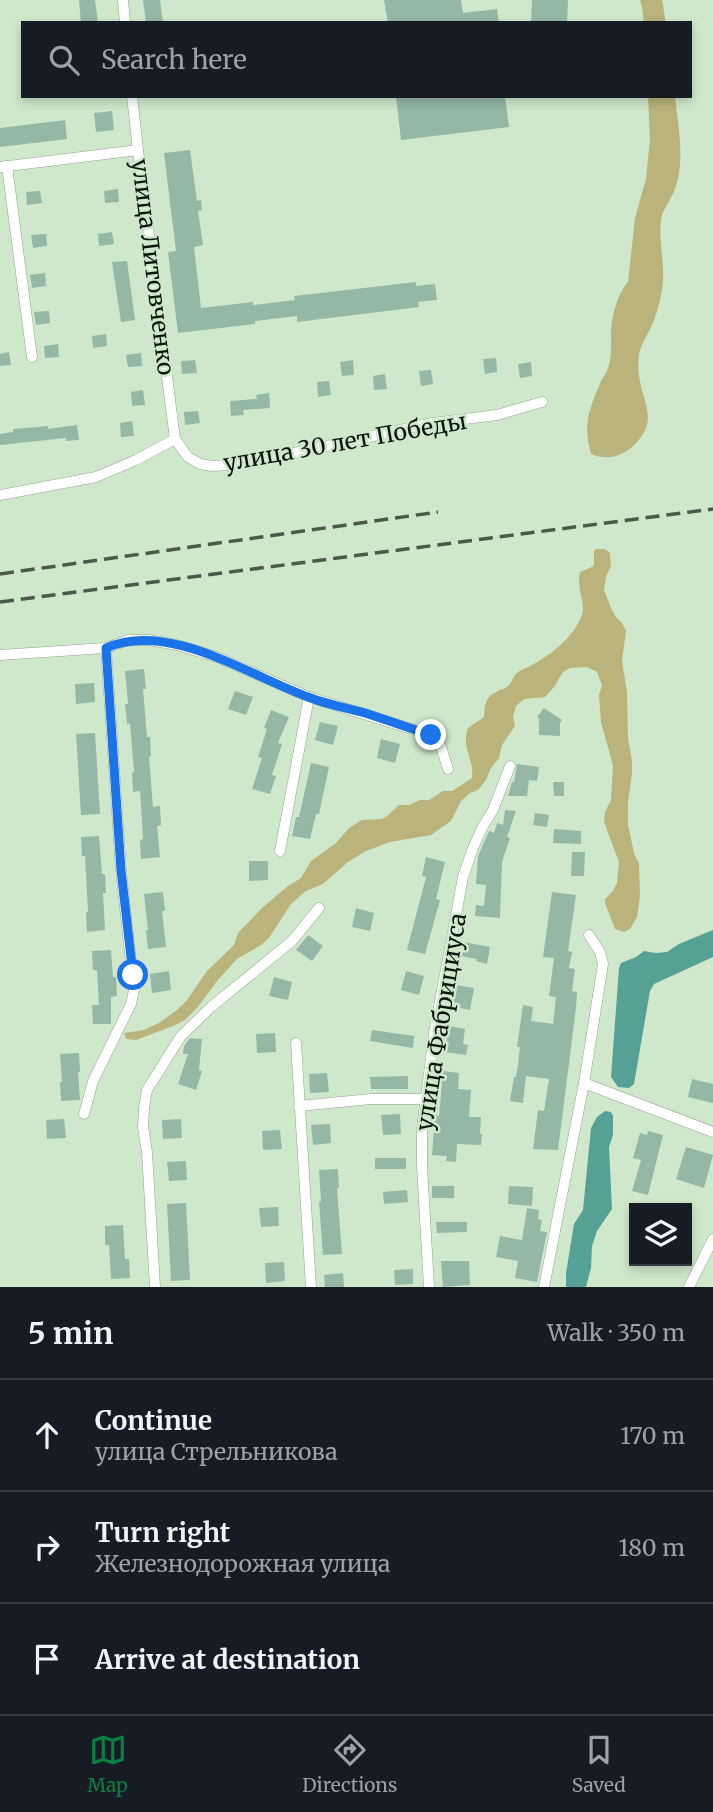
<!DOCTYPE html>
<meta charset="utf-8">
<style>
body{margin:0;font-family:Merriweather,serif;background:#20242c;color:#f1f3f6}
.controls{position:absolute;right:21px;bottom:21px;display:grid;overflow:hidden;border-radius:0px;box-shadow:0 4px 10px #0003}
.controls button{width:63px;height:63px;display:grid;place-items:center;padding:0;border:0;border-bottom:2px solid #363941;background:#171b24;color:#f1f3f6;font:35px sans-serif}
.stop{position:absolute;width:21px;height:21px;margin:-16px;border:5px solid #1a73e8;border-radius:50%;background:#fff}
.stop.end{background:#1a73e8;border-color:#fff;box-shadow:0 2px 7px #0008}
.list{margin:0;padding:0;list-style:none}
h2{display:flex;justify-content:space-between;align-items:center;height:91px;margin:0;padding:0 28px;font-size:30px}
h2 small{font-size:23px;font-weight:400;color:#9ea1a6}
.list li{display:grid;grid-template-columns:46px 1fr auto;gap:21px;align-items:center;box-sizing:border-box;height:112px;padding:0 28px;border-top:2px solid #363941}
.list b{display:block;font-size:26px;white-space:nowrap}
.list p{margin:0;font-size:23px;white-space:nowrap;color:#9ea1a6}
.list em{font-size:23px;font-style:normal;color:#9ea1a6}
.icon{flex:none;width:38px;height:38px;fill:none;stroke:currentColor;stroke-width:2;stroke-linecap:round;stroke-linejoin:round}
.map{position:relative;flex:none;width:713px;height:1287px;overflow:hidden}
.search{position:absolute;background:#171b24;box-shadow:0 4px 10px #0003;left:21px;right:21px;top:21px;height:77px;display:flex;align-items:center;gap:18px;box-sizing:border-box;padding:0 24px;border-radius:0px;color:#9ea1a6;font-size:26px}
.sheet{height:427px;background:#171b24}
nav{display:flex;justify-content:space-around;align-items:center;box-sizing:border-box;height:98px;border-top:2px solid #363941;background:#171b24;font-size:19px;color:#9ea1a6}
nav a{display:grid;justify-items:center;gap:4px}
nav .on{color:#0b8043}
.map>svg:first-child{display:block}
.green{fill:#bab37c}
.water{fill:#55a196}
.building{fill:#95b8a6}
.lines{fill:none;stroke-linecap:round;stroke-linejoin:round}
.street-casing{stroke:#8fa78c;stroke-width:11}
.street{stroke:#fff;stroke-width:10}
.rail{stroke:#4b594a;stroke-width:3.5;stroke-dasharray:14 7;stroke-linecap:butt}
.route{stroke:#1a73e8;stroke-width:9}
.labels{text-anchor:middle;stroke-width:5;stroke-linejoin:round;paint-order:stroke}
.street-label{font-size:23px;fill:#0b140b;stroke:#cfe8cc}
</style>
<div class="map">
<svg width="713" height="1287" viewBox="0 0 713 1287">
<rect width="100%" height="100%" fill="#cfe8cc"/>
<g class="green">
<polygon points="640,0 662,0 666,23 644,23 642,7"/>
<path d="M648,96H675C678,125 685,158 676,186C673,197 662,210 661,220C658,244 667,270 661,295C659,305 656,316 652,325C648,335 641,343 639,354C638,362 638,373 640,381C642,396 652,413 646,428C636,450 614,464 591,454C582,422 590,408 602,379C613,366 611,345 611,330C612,314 618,293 628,282L635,218L646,179L650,139Z"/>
<path d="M596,549H605L610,553L611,566L606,577L604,590L611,608L616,617L622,623L626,631L622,661L627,692L628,738L632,761V774L628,802V825L634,853L639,864L640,897L637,917L630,929L624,932L615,929L605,903V899L612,892L617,883L619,862L604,822L605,812L611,800L613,765L601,723L599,695L602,685L597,672L587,667L570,668L563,672L554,687L545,697L524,699L516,706L513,717L515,726L502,745L499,758L491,768L486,780L478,790L470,793L461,801L451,821L431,835L390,842L366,851L348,862L323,884L306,891L291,904L269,938L261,945L237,959L217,981L197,1008L185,1020L173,1026L136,1040L126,1039L124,1033L144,1030L159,1023L177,1010L187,1000L207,971L234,945L238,933L262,908L288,886L301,878L311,861L336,843L349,828L362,820L382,819L387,816L399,805H409L420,800H429L443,791H452L472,778C474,756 461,749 468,728L484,717C485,704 485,697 498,691C501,689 505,689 508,686C512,683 513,676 517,673C521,669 527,668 532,665C552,654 573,638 582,615C586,604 576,588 580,572L592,567L594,565V551Z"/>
</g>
<g class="water">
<polygon points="713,930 713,957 654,984 650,991 634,1084 629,1088 618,1087 611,1077 619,968 621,963 636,957 644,951 656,953 667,952 679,944"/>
<polygon points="605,1111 611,1112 613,1116 613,1135 609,1147 612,1209 597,1231 592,1246 591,1268 586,1287 566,1287 566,1273 574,1224 583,1210 591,1128 597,1117"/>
</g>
<g class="building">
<polygon points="79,0 95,0 98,23 81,23"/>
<polygon points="143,0 160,0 163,23 146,23"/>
<polygon points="384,0 461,0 463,13 497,9 499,23 388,23"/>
<polygon points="532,0 568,0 567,23 531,23"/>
<polygon points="396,96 505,96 509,127 401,140"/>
<polygon points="112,111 114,130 96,132 94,113"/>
<polygon points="65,120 67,139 0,147 0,128"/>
<polygon points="190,150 197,201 201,200 202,210 198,211 203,245 194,247 201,308 253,302 253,305 295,300 294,296 416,282 416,286 435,284 437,300 418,302 419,307 297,322 297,316 255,321 255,324 178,333 168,252 176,251 164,153"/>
<polygon points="118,189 119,202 105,203 104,191"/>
<polygon points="40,191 42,203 27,205 26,192"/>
<polygon points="112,232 114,244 99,246 98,234"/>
<polygon points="46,234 47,246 33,248 31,235"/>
<polygon points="127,261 135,320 121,322 112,262"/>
<polygon points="45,273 46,286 32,288 30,275"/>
<polygon points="49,311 50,323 36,325 34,312"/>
<polygon points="106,334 107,346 93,348 92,336"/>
<polygon points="58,344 59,357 45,358 44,346"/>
<polygon points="9,352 11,365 0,366 0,354"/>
<polygon points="141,353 142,366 128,367 126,355"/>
<polygon points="496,358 497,372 485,374 483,359"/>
<polygon points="195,360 197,373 182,374 181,361"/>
<polygon points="353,360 354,375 342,376 340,362"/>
<polygon points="531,362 532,376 520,378 518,364"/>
<polygon points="431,370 433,384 421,386 419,371"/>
<polygon points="385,374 387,389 374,390 373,376"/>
<polygon points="329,381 331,395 318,397 317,382"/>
<polygon points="143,390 145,405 132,406 131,392"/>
<polygon points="269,393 270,408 243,410 244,415 231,416 230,401 257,399 256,395"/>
<polygon points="198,411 200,423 185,425 184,412"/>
<polygon points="132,421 134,436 121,437 120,423"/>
<polygon points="77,425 79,440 66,441 66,438 0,445 0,434 13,432 13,429 48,426 48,429"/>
<polygon points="144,669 146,689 143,689 147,737 150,737 151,756 149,757 153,807 160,806 161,825 157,826 160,857 141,859 140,840 143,839 140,791 133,792 132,773 134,772 130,723 127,724 125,704 128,704 125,671"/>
<polygon points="94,683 95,702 76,704 75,684"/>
<polygon points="235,691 253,697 246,715 228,709"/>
<polygon points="544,708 562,720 560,723 560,736 539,735 539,718 537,717"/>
<polygon points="271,710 289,717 278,743 282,744 272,775 276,776 270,794 252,789 262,758 258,757 267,729 264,728"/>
<polygon points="320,722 338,726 333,745 315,740"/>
<polygon points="95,733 100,814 81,815 76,734"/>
<polygon points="381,739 400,744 395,763 377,758"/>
<polygon points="311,763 329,767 319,814 316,814 310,839 292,836 296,817 299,817"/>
<polygon points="517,764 539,767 537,781 529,780 527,796 508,796 512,782 514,782"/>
<polygon points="553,782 564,782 564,796 554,796"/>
<polygon points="505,810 516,811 507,837 510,838 502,862 500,918 475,916 476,905 484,906 486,885 476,884 478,856 489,831 494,833 497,823 503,825"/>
<polygon points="535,813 549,815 547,827 533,825"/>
<polygon points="554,829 581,831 581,844 553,843"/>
<polygon points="99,836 102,874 105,874 106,893 103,893 105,930 87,932 86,912 88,912 85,856 82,856 81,837"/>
<polygon points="572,852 585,852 584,876 571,876"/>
<polygon points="426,857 445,862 436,899 440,900 425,954 407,950 426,877 422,876"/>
<polygon points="249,861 268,861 268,880 249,881"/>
<polygon points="163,892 165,911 162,911 166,947 148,949 146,930 148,930 144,894"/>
<polygon points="552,892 576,895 568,951 572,952 569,968 575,969 572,991 577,992 576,1008 558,1150 533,1149 538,1110 544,1111 549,1079 526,1076 523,1103 510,1101 514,1077 516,1077 518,1065 520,1047 517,1047 523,1005 533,1007 531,1021 553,1024 556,997 549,996 554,958 543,957"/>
<polygon points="356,908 374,913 370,931 352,927"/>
<polygon points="308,935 323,946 312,961 296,950"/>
<polygon points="464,942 490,947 487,964 476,961 476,959 461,956"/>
<polygon points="111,950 113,977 116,977 117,996 111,997 111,1024 93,1024 92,1005 99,1005 97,970 93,970 92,951"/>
<polygon points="169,971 171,990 152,993 150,974"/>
<polygon points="406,971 424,976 419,995 401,990"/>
<polygon points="274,977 292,982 288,1000 269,996"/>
<polygon points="456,985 474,988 470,1010 460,1008 461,1005 453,1004"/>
<polygon points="449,1026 465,1029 463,1044 468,1045 466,1055 445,1052"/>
<polygon points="372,1030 414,1036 413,1048 370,1041"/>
<polygon points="275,1033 276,1052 257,1053 256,1034"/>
<polygon points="190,1038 202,1039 199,1070 202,1071 196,1090 178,1084 188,1054 183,1054 184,1046"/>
<polygon points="79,1053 80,1072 78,1072 80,1100 61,1101 60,1082 62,1082 60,1054"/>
<polygon points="443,1071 459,1073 458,1089 471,1090 469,1117 481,1117 480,1134 482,1134 481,1145 457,1144 456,1162 446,1161 447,1156 432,1155 435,1115 439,1116"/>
<polygon points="327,1073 329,1092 310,1093 309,1074"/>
<polygon points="408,1076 408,1089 371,1089 370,1077"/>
<polygon points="692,1079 713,1084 713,1103 688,1097"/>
<polygon points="400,1114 401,1134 383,1135 381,1115"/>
<polygon points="64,1119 66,1138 47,1139 46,1120"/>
<polygon points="181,1119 182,1138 163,1139 162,1120"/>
<polygon points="330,1124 331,1143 313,1145 311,1125"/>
<polygon points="280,1130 282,1149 263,1150 262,1131"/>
<polygon points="648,1131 663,1135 648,1195 632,1191 641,1160 633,1158 640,1133 647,1135"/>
<polygon points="686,1147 713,1155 704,1188 676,1179"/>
<rect x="375" y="1158" width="31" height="11"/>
<polygon points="186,1161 187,1180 169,1181 167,1162"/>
<polygon points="338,1169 339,1188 337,1188 342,1254 323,1255 319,1202 321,1201 319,1170"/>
<rect x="432" y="1186" width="22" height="12"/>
<polygon points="509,1186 533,1187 532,1206 508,1204"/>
<polygon points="407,1190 408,1202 384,1204 383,1192"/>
<polygon points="186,1203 190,1280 171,1281 167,1204"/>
<polygon points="278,1207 279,1226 261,1227 259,1208"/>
<polygon points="527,1208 539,1210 538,1219 542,1220 540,1231 547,1232 537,1282 515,1278 518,1261 496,1257 500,1236 522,1240"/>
<polygon points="436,1222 467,1222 467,1232 437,1233"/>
<polygon points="123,1225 125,1259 129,1259 130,1278 111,1279 109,1245 105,1245 105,1226"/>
<polygon points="441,1261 469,1261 470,1285 443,1287"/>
<polygon points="284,1262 285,1281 266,1283 265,1263"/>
<polygon points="413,1269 413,1284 395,1285 394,1270"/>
<polygon points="343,1273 344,1287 325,1287 324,1275"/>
</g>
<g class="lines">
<defs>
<g id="street">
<polyline points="123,0 125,23"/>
<polyline points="132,96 138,150 175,439"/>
<polyline points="7,166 32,357"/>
<polyline points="0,167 138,150"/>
<polyline points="0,495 96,477 136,460 175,439 188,457 200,464 212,466 229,465 299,452 433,423 497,415 542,402"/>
<polyline points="0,655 106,648 128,640 149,640 177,645 217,657 309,697 431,735 441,747 448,769"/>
<polyline points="280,851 309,697"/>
<polyline points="296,1043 311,1287"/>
<polyline points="584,1083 713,1132"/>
<polyline points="299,1106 371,1099 425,1099"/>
<polyline points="84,1114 93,1081 131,1004 134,990 121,870 106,648"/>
<polyline points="155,1287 147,1152 143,1127 144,1108 147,1090 181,1036 211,1007 292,941 319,908"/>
<polyline points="429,1287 422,1166 422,1129 434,1034 463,877 473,848 482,828 493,810 510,766"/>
<polyline points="544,1287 584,1083 603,964 600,952 589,935"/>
<polyline points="689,1287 713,1239"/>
</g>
</defs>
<use href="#street" class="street-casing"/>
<use href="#street" class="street"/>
<g class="rail">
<polyline points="0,574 438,512"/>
<polyline points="0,602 713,509"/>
</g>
</g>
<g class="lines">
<path class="route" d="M133,975L121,870L106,648C168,620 250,676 308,697C326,704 346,708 365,713C387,720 409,728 431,735"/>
</g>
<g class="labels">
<g class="street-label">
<text transform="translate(153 267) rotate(83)" y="8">улица Литовченко</text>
<text transform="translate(345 442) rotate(-10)" y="8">улица 30 лет Победы</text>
<text transform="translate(441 1022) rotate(-81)" y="8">улица Фабрициуса</text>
</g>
</g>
</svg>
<div class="controls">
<button><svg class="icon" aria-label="layers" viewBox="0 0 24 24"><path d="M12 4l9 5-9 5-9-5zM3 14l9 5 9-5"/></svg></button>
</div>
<div class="stop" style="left:133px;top:975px"></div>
<div class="stop end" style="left:431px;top:735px"></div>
<div class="search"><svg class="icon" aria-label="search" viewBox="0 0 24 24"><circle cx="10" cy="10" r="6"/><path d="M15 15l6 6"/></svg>Search here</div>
</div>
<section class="sheet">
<h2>5 min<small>Walk · 350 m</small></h2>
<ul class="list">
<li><svg class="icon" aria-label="ahead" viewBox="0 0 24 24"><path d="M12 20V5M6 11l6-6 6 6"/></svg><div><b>Continue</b><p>улица Стрельникова</p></div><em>170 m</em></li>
<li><svg class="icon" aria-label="right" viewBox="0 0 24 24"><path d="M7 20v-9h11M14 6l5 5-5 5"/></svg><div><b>Turn right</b><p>Железнодорожная улица</p></div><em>180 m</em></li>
<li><svg class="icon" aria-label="arrive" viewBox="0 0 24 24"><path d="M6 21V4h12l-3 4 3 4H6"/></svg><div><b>Arrive at destination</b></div></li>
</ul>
</section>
<nav>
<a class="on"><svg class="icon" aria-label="map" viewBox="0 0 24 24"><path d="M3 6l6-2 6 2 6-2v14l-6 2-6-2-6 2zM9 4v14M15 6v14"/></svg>Map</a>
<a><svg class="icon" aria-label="directions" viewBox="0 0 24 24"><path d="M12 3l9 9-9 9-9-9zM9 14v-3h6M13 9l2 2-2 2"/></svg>Directions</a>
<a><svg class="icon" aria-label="saved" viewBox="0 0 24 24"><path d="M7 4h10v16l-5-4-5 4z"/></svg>Saved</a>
</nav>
